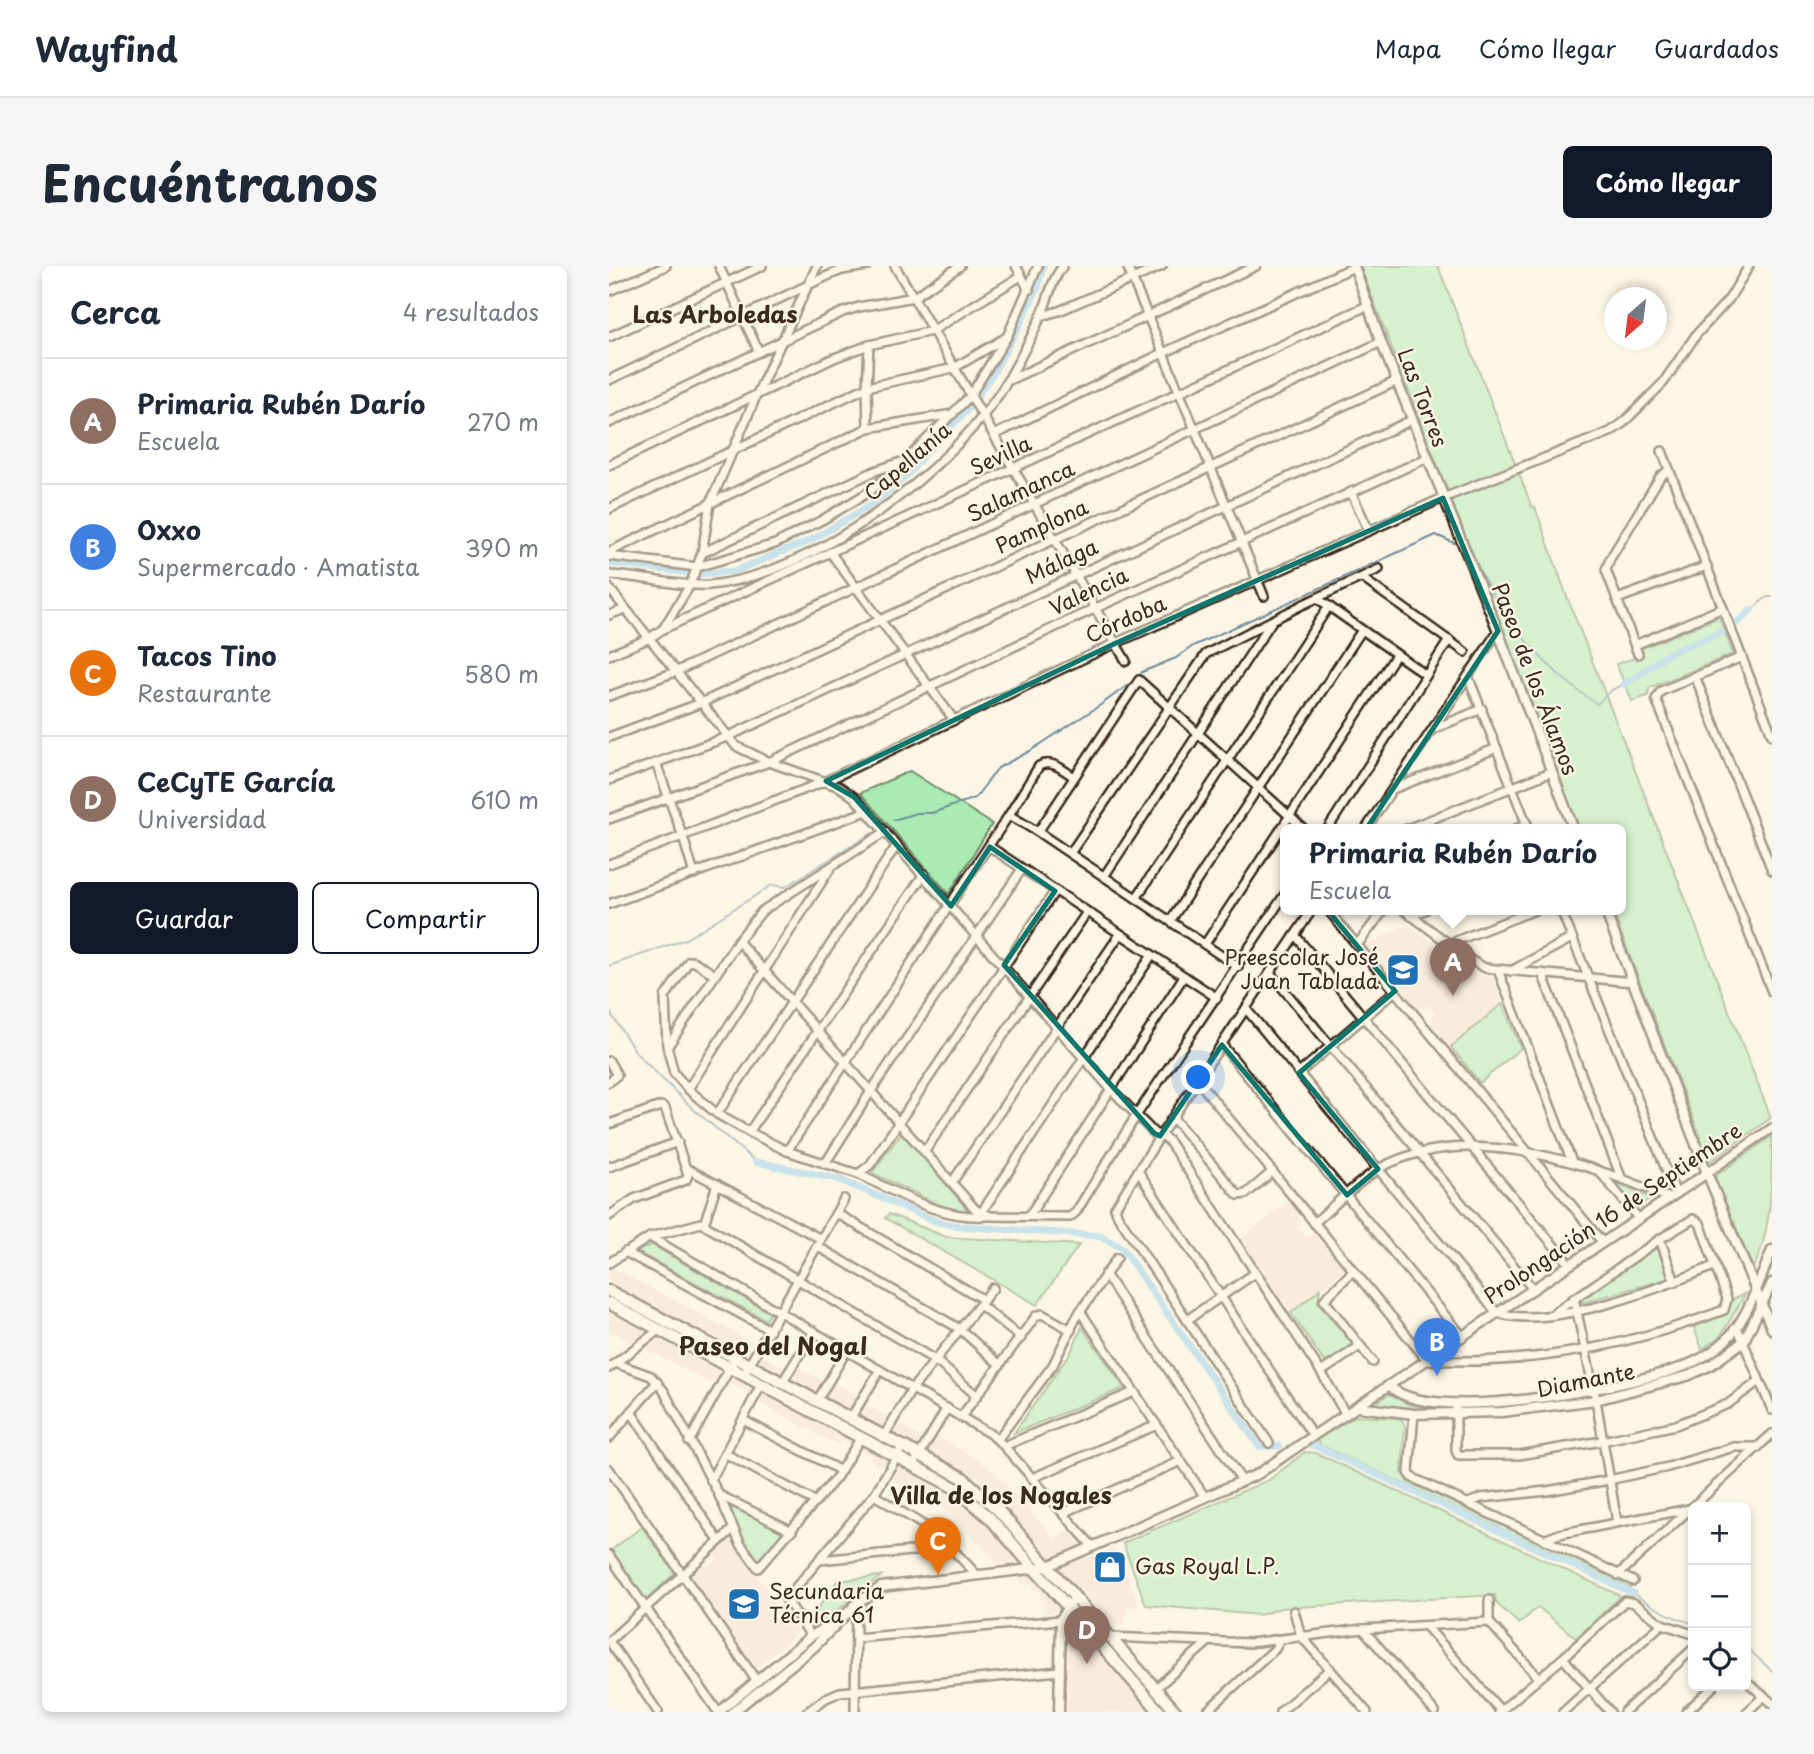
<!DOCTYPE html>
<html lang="es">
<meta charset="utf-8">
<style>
body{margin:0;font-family:"Playpen Sans",sans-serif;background:#f6f6f7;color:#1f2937}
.controls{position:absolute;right:21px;bottom:21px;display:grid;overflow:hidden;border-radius:10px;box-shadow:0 4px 10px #0003}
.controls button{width:63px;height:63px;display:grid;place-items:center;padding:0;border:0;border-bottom:2px solid #e0e1e3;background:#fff;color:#1f2937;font:35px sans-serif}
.compass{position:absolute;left:995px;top:21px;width:63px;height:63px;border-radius:50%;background:#fff;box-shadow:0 4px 10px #0003;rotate:208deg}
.you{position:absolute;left:590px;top:812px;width:24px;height:24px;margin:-18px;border:5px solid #fff;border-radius:50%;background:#1a73e8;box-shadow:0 0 0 10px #1a73e833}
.badge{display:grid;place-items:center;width:46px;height:46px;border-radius:50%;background:#111827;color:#fff;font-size:23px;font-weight:700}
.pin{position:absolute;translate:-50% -58px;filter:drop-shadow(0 2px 4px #0008)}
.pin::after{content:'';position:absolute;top:37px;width:24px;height:21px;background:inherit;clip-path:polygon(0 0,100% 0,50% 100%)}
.popup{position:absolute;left:671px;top:558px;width:346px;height:91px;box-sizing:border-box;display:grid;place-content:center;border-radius:10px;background:#fff;filter:drop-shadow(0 2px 5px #0005);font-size:23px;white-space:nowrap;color:#747a83}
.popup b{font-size:26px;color:#1f2937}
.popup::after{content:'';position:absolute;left:50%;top:100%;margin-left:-14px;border:14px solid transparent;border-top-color:#fff}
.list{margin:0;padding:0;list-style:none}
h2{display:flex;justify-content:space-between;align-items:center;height:91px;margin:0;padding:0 28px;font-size:30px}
h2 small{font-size:23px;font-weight:400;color:#747a83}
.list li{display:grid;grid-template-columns:46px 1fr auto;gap:21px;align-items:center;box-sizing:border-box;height:126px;padding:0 28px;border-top:2px solid #e0e1e3}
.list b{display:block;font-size:26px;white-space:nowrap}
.list p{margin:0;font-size:23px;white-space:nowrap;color:#747a83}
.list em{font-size:23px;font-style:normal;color:#747a83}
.actions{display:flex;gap:14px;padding:21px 28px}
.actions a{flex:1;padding:16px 0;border:2px solid #111827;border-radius:10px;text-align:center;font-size:24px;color:#111827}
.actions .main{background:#111827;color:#fff}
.icon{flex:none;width:38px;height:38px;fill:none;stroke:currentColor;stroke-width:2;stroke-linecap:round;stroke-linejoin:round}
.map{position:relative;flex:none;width:1163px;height:1446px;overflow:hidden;border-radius:10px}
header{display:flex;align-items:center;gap:42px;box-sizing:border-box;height:98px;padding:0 35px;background:#fff;border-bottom:2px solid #e0e1e3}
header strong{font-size:33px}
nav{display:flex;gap:38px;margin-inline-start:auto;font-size:24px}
.intro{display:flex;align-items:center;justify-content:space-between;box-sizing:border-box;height:168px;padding:0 42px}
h1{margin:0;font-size:49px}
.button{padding:18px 32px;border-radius:10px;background:#111827;color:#fff;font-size:24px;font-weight:700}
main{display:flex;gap:42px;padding:0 42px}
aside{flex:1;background:#fff;border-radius:10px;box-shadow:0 4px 10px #0003}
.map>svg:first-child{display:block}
.built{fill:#f5e0d0}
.green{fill:#aaeab3;stroke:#728a68;stroke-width:2}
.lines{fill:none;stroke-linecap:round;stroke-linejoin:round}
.stream{stroke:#6d8b9b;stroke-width:2}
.canal{stroke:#8fcbef;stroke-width:7}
.minor-casing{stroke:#3b2a1e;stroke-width:12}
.tertiary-casing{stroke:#3b2a1e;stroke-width:13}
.secondary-casing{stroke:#3b2a1e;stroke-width:15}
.minor{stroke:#fcf5e5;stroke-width:7}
.tertiary{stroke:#fcf5e5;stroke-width:8}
.secondary{stroke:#fcf5e5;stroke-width:10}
.marked{fill:none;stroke:#0f766e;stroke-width:5;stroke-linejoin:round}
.labels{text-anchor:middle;stroke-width:5;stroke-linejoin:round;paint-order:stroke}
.street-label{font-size:21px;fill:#3b2a1e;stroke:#fcf5e5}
.poi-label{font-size:21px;fill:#3b2a1e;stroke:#fcf5e5;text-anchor:start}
.neighbourhood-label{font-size:23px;font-weight:bold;fill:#3b2a1e;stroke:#fcf5e5}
.quarter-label{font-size:24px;font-weight:bold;fill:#3b2a1e;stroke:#fcf5e5}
</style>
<header>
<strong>Wayfind</strong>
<nav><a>Mapa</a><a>Cómo llegar</a><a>Guardados</a></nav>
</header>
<div class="intro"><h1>Encuéntranos</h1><a class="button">Cómo llegar</a></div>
<main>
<aside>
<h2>Cerca<small>4 resultados</small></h2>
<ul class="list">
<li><span class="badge" style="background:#8d6e63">A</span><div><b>Primaria Rubén Darío</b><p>Escuela</p></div><em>270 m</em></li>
<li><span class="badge" style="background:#3f7fe0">B</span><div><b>Oxxo</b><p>Supermercado · Amatista</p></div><em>390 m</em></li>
<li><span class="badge" style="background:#e8710a">C</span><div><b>Tacos Tino</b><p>Restaurante</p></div><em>580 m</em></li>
<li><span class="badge" style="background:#8d6e63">D</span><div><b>CeCyTE García</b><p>Universidad</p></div><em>610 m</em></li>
</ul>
<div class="actions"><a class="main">Guardar</a><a>Compartir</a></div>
</aside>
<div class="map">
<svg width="1163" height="1446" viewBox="0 0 1163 1446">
<rect width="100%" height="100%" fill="#fcf5e5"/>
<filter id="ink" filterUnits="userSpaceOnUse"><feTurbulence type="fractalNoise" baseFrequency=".0143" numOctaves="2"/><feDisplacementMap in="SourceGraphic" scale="14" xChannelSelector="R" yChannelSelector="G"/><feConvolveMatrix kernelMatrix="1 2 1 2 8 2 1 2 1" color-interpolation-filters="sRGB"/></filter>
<g filter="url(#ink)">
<g class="built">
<polygon points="799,658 863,707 884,712 893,738 842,781 822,759 821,753 826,748 818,738 813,743 807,741 756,680"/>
<polygon points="679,935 691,952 692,958 688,961 697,971 701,969 707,970 733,1001 732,1005 682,1047 632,973"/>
<polygon points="4,1002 143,1076 139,1082 174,1101 185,1106 189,1101 221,1120 226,1116 258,1136 256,1139 308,1169 322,1176 327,1169 351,1183 382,1203 446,1273 460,1265 480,1292 508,1282 530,1341 518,1340 515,1359 503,1358 472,1323 447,1345 435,1348 433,1329 421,1317 417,1320 396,1298 389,1298 340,1245 283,1214 286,1206 261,1194 263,1190 234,1175 230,1179 150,1137 152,1132 109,1112 104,1118 0,1064 0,1004"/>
<polygon points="123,1273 132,1290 190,1365 146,1403 82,1310 94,1295 98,1300 109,1294 105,1287"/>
<polygon points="460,1356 540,1446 458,1446"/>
</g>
<g class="green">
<polygon points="751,0 829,0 923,241 926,241 957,328 1162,852 1101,896 1003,644 1012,644 1012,564 971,564"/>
<polygon points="1110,351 1124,388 1040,422 1039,430 1023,435 1007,398 1032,390 1033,382"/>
<polygon points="301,505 383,558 340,628 251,527"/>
<polygon points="893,738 912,782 871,817 842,781"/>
<polygon points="293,866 362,948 333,940 263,907"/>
<path d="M1163,870C1163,913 1163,967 1144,1002L1105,911Z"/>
<polygon points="1006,917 1042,932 1028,941"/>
<polygon points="280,948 337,971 470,979 428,1039 276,952"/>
<polygon points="43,979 161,1047 157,1054 28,986"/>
<polygon points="1044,982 1049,984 1060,1010 1057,1013 973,1037 971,1031"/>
<polygon points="711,1023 709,1037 742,1076 741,1080 718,1096 714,1094 682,1047"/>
<polygon points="1137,1027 1111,1071 1093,1083 1085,1061 1118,1048 1124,1033"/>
<polygon points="473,1061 515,1122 405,1167 462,1086"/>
<polygon points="780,1128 801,1139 836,1142 841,1143 839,1147 769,1141 767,1137"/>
<polygon points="747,1150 791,1152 796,1159 793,1207 799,1216 1024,1319 1020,1322 711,1179 708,1174"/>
<polygon points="696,1186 707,1187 1012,1330 967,1372 929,1341 910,1358 888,1338 886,1329 672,1342 650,1349 537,1339 514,1277 660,1214"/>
<polygon points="128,1241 173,1266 173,1270 152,1296 147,1295 121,1246 121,1243"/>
<polygon points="33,1261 66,1307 36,1335 1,1285"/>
<polygon points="272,1310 206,1362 200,1355 228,1315"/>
</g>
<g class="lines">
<g class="stream">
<path d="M871,305C897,358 939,406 988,438L1003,424L1015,418"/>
<polyline points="1142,344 1158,331 1163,331"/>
<polyline points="530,410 533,406 567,392 584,380 827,269 845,277"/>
<polyline points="284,554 308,547 323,547 366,532 389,502 421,485 490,440 526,414"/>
<polyline points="0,700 77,673 163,619 176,621 263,567"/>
<polyline points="0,745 28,788 83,842 147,896"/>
<path d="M1024,1327C1041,1339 1063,1353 1084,1357"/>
<polyline points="1137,1381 1163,1405"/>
</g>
<g class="canal">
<polyline points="0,297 90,308 126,305 202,274 267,236 300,207 317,186 359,143 383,109 407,66 429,21 434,0"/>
<path d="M1015,418C1033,409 1047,393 1065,385C1093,373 1121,368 1142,344"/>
<polyline points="147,896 229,913 329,956 350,960 492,970 513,982 650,1180 670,1180"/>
<polyline points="697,1179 704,1179 1024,1327"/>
</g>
<defs>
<g id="minor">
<polyline points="110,0 150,86"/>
<polyline points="286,0 517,395"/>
<polyline points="407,0 420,24"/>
<polyline points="518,0 655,330"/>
<polyline points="0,25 57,0"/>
<polyline points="432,50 450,45 553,0"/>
<polyline points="0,71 153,0"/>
<polyline points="0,114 216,11 233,4 258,0"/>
<polyline points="398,115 647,0"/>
<polyline points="0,157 234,46 250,41 305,31 351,0"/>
<polyline points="259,162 258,121 260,79"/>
<polyline points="385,169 554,87 745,1"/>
<polyline points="1053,185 1163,469"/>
<polyline points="0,199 225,92 260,79 323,65 412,10"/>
<polyline points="742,226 760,265"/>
<polyline points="0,243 258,121 345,102 396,72"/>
<polyline points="0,286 259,162 344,148"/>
<polyline points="221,286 345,454"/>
<polyline points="93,287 266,205 292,196"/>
<polyline points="0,290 88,301 166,278 213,254 260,226 298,193 361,130 398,71 429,0"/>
<path d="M0,309C33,310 67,321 100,319C204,310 347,202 399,114C411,93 423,70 433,48C439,33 443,13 454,0"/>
<polyline points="753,312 856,386"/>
<polyline points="0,322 127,480 160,496 231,521 245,531 501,822 545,867 559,874 712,1106 737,1149"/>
<polyline points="708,332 817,409"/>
<polyline points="1008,333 1098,300"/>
<polyline points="0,349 16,343"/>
<polyline points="54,363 81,319 93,287 101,238 148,128 208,0"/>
<polyline points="1026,379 1114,342"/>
<polyline points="1029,388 997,304 1001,293 1051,211 1060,204"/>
<polyline points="0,389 39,373 54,363 760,39"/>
<polyline points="1133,391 1052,425 1047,433 1163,726"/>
<polyline points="859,410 920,564"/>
<polyline points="1086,410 1163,604"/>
<polyline points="0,430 66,406 772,76"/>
<polyline points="824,463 873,443"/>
<polyline points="0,471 92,437 788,115"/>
<polyline points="47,497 74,571 85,608"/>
<polyline points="0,514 118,471 803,154"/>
<polyline points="784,523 888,482"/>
<path d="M400,549L430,500C443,493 454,504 465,511"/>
<polyline points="0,553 160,496 487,342 818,192"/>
<polyline points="718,564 840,374"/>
<polyline points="756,564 889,365"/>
<polyline points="795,564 942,506"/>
<polyline points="905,564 918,558"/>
<polyline points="429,566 629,701"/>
<polyline points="381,581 608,732"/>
<polyline points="462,586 597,388 693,339 770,303"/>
<polyline points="0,598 217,515 507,377 649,314 834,232 1001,166 1014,157 1054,117 1087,69 1120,33 1140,0"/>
<polyline points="496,609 663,355"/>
<polyline points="528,631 720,340"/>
<polyline points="0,638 258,545"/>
<polyline points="719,644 994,977"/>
<polyline points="795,644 863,695 876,702 1024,716"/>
<polyline points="952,644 1067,928"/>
<polyline points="802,650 816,644"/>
<polyline points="562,654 753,364"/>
<polyline points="686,669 961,999"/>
<polyline points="129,675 367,944 382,950 461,951 467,946 527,850 676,628"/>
<polyline points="596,678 787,389"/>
<polyline points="839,678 926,644"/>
<polyline points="748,679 775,644"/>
<polyline points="889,704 963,896"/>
<polyline points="902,705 963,672"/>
<polyline points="661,707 924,1023"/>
<polyline points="933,707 1012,911"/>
<polyline points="106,709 86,696 80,695 56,731 58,780 65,807 79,823 108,848 140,866 178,885 249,908 261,899 446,625"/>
<path d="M638,744L888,1047C944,1064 1051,1022 1105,1000"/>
<polyline points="613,779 854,1071"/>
<polyline points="59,780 129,675 153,645 276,566"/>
<polyline points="0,795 8,809 0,816"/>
<polyline points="690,807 786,725"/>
<path d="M589,815L818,1094C920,1100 1020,1080 1115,1044L1118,1033L1091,957L1084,953L1051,973L945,1047"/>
<polyline points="79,823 221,603"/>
<polyline points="108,848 288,579"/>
<polyline points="564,852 629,929 637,928 663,906"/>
<polyline points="0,858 52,840 56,842 79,909 77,914 25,933 0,950"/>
<polyline points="140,866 315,608"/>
<polyline points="178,885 400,549 429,566 530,414 696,564"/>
<polyline points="316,885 478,646"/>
<polyline points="216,898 262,825 413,603"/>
<polyline points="0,901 69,876"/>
<polyline points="77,902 212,973"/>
<polyline points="529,905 704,1170"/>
<polyline points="990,905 1030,953"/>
<polyline points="1098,907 1163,862"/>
<path d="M249,908C292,928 329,953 378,950"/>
<polyline points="344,915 511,668"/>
<polyline points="227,947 375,1034"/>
<polyline points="372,947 543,689"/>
<polyline points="420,950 575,710"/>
<path d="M705,957C725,940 749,915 771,902C856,856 978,896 1060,932"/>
<polyline points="95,958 108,918"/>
<polyline points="41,971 383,1169 395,1180 483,1280"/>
<polyline points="1051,973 1066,1016"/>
<polyline points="208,980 351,1063 391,1099"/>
<polyline points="16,986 161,1064"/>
<polyline points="0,997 41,971 92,957 326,1094 367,1129"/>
<polyline points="744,1005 715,1034 764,1096"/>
<polyline points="496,1008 633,1215"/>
<polyline points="965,1032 987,1134 1008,1256"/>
<polyline points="371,1039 412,1072"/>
<polyline points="471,1045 596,1231"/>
<polyline points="578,1054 646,1007"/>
<polyline points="1128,1061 1163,1144"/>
<polyline points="6,1097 42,1110 55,1125 110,1229 131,1277 149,1302 227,1212 252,1171"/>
<polyline points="0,1102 51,1063"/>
<polyline points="712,1106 751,1080"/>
<polyline points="135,1108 235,933"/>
<polyline points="173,1117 205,1065"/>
<polyline points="208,1135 238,1084"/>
<polyline points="847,1137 847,1185 849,1189 910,1189 993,1175 1067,1159 1119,1138 1150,1115"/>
<polyline points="22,1146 110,1275"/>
<polyline points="805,1148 800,1206 802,1211 1024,1315"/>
<polyline points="352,1151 427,1050 433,1048 462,1064"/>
<polyline points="241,1153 271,1104"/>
<polyline points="134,1154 232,1205"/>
<polyline points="275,1170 303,1123 384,1022"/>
<polyline points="0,1172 48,1116"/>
<polyline points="389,1173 444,1099 467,1052 508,992"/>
<polyline points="80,1176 126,1093"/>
<polyline points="660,1177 509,950 506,942 551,870 703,644"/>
<polyline points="395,1180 525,1126"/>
<polyline points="117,1188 207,1236"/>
<polyline points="305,1198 338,1142"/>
<polyline points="0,1203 147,1414"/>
<polyline points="423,1212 548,1159"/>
<polyline points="102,1214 153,1117"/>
<polyline points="110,1229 183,1265"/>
<polyline points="265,1229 329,1268 368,1309"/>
<polyline points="859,1237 872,1232 938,1225 1000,1214 1059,1201 1125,1181 1149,1181"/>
<polyline points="454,1247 572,1195"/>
<polyline points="937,1273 950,1268 1080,1243"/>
<polyline points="0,1289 109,1446"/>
<polyline points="210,1294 344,1281"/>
<polyline points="1009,1309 1163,1168"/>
<polyline points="880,1334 880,1356 929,1411"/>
<polyline points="685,1345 692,1370 758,1446"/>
<polyline points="817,1360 891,1444"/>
<polyline points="754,1363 826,1446"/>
<polyline points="202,1370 177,1333 265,1229 294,1180"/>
<polyline points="501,1371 640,1377 754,1363 880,1356"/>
<polyline points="247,1372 452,1354"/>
<polyline points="0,1375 124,1263"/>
<polyline points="0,1375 49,1446"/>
<polyline points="954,1392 1001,1446"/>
<polyline points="1137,1415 1163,1437"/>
<polyline points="546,1423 599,1376"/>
<polyline points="198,1446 217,1432 231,1426 451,1405"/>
<polyline points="246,1446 247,1338"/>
<polyline points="597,1446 666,1383 671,1374"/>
<polyline points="671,1446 721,1403"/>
<polyline points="890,1446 954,1392 1016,1335 1025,1337 1053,1358 1084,1368"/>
<polyline points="954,1446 1053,1358"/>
<polyline points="1015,1446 1084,1383"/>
<polyline points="1077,1446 1105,1420"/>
<polyline points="1138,1446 1155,1430"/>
</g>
<g id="tertiary">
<polyline points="745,0 772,76 889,365 965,564"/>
<polyline points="996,644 1098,907 1163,1063"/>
<path d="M780,1119C816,1162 1027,1119 1076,1100C1088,1095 1099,1089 1109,1081C1138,1059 1149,1017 1163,984"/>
<polyline points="749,1141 805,1148 893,1146 987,1134 1078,1110 1102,1099 1135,1075 1163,1017"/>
<polyline points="110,1446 202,1370 225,1357"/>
<polyline points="124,1446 205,1381 247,1338 272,1321 437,1301 649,1208 704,1170 1098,907"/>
<polyline points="450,1446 452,1354 458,1341 466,1333"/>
</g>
<g id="secondary">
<polyline points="0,1025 354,1212 390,1245 567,1446"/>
<polyline points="0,1037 348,1223 381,1252 551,1446"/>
</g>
</defs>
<use href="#minor" class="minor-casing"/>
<use href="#tertiary" class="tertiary-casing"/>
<use href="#secondary" class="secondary-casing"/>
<use href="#minor" class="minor"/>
<use href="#tertiary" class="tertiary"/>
<use href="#secondary" class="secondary"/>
</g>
</g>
<path d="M0 0H1163V1446H0ZM834,232L889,365L710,634L786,725L690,807L769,903L738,929L613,779L551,870L545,867L395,699L446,625L381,581L342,640L245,531L217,515L507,377Z" fill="#fcf5e5" fill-opacity=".55" fill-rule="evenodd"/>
<path class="marked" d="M834,232L889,365L710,634L786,725L690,807L769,903L738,929L613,779L551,870L545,867L395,699L446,625L381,581L342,640L245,531L217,515L507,377Z"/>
<defs>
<symbol id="school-square" viewBox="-11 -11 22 22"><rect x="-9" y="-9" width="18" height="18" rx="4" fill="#1f6fb2" stroke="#fcf5e5"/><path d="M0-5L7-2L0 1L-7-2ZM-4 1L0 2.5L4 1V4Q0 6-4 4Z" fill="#fff"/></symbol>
<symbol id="shop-square" viewBox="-11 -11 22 22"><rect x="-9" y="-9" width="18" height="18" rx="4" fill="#1f6fb2" stroke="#fcf5e5"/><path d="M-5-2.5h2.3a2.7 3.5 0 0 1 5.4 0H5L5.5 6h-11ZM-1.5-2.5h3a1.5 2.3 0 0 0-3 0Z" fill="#fff"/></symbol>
</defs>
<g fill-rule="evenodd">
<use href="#school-square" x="775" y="685" width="38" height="38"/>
<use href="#shop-square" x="482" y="1282" width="38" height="38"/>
<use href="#school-square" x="116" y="1319" width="38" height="38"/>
</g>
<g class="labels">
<g class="street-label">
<text transform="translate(813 132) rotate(69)" y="7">Las Torres</text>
<text transform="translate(392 190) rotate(-25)" y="7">Sevilla</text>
<text transform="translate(299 196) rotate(-41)" y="7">Capellanía</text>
<text transform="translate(412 226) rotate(-25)" y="7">Salamanca</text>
<text transform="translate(433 261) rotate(-25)" y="7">Pamplona</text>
<text transform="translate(453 296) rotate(-25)" y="7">Málaga</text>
<text transform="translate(480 326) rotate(-25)" y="7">Valencia</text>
<text transform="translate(517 354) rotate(-24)" y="7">Córdoba</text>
<text transform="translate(925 413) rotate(69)" y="7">Paseo de los Álamos</text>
<text transform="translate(1004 948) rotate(-34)" y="7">Prolongación 16 de Septiembre</text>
<text transform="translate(977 1115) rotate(-11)" y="7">Diamante</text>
</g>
<g class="poi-label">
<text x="770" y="699" text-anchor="end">Preescolar José<tspan x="770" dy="24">Juan Tablada</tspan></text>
<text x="526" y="1308">Gas Royal L.P.</text>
<text x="160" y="1333">Secundaria<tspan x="160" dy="24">Técnica 61</tspan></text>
</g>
<g class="neighbourhood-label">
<text x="106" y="57">Las Arboledas</text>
<text x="392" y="1238">Villa de los Nogales</text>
</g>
<g class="quarter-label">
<text x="164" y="1089">Paseo del Nogal</text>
</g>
</g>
</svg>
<div class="controls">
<button>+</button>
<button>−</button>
<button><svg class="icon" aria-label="locate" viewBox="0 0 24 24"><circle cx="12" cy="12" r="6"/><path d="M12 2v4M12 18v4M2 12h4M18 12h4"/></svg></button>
</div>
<svg class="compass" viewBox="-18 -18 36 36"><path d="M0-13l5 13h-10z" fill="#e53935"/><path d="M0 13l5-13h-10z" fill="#747a83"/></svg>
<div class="you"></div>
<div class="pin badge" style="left:844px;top:730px;background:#8d6e63">A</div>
<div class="popup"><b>Primaria Rubén Darío</b>Escuela</div>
<div class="pin badge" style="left:828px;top:1110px;background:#3f7fe0">B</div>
<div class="pin badge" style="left:329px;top:1309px;background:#e8710a">C</div>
<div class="pin badge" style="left:478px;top:1398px;background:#8d6e63">D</div>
</div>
</main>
